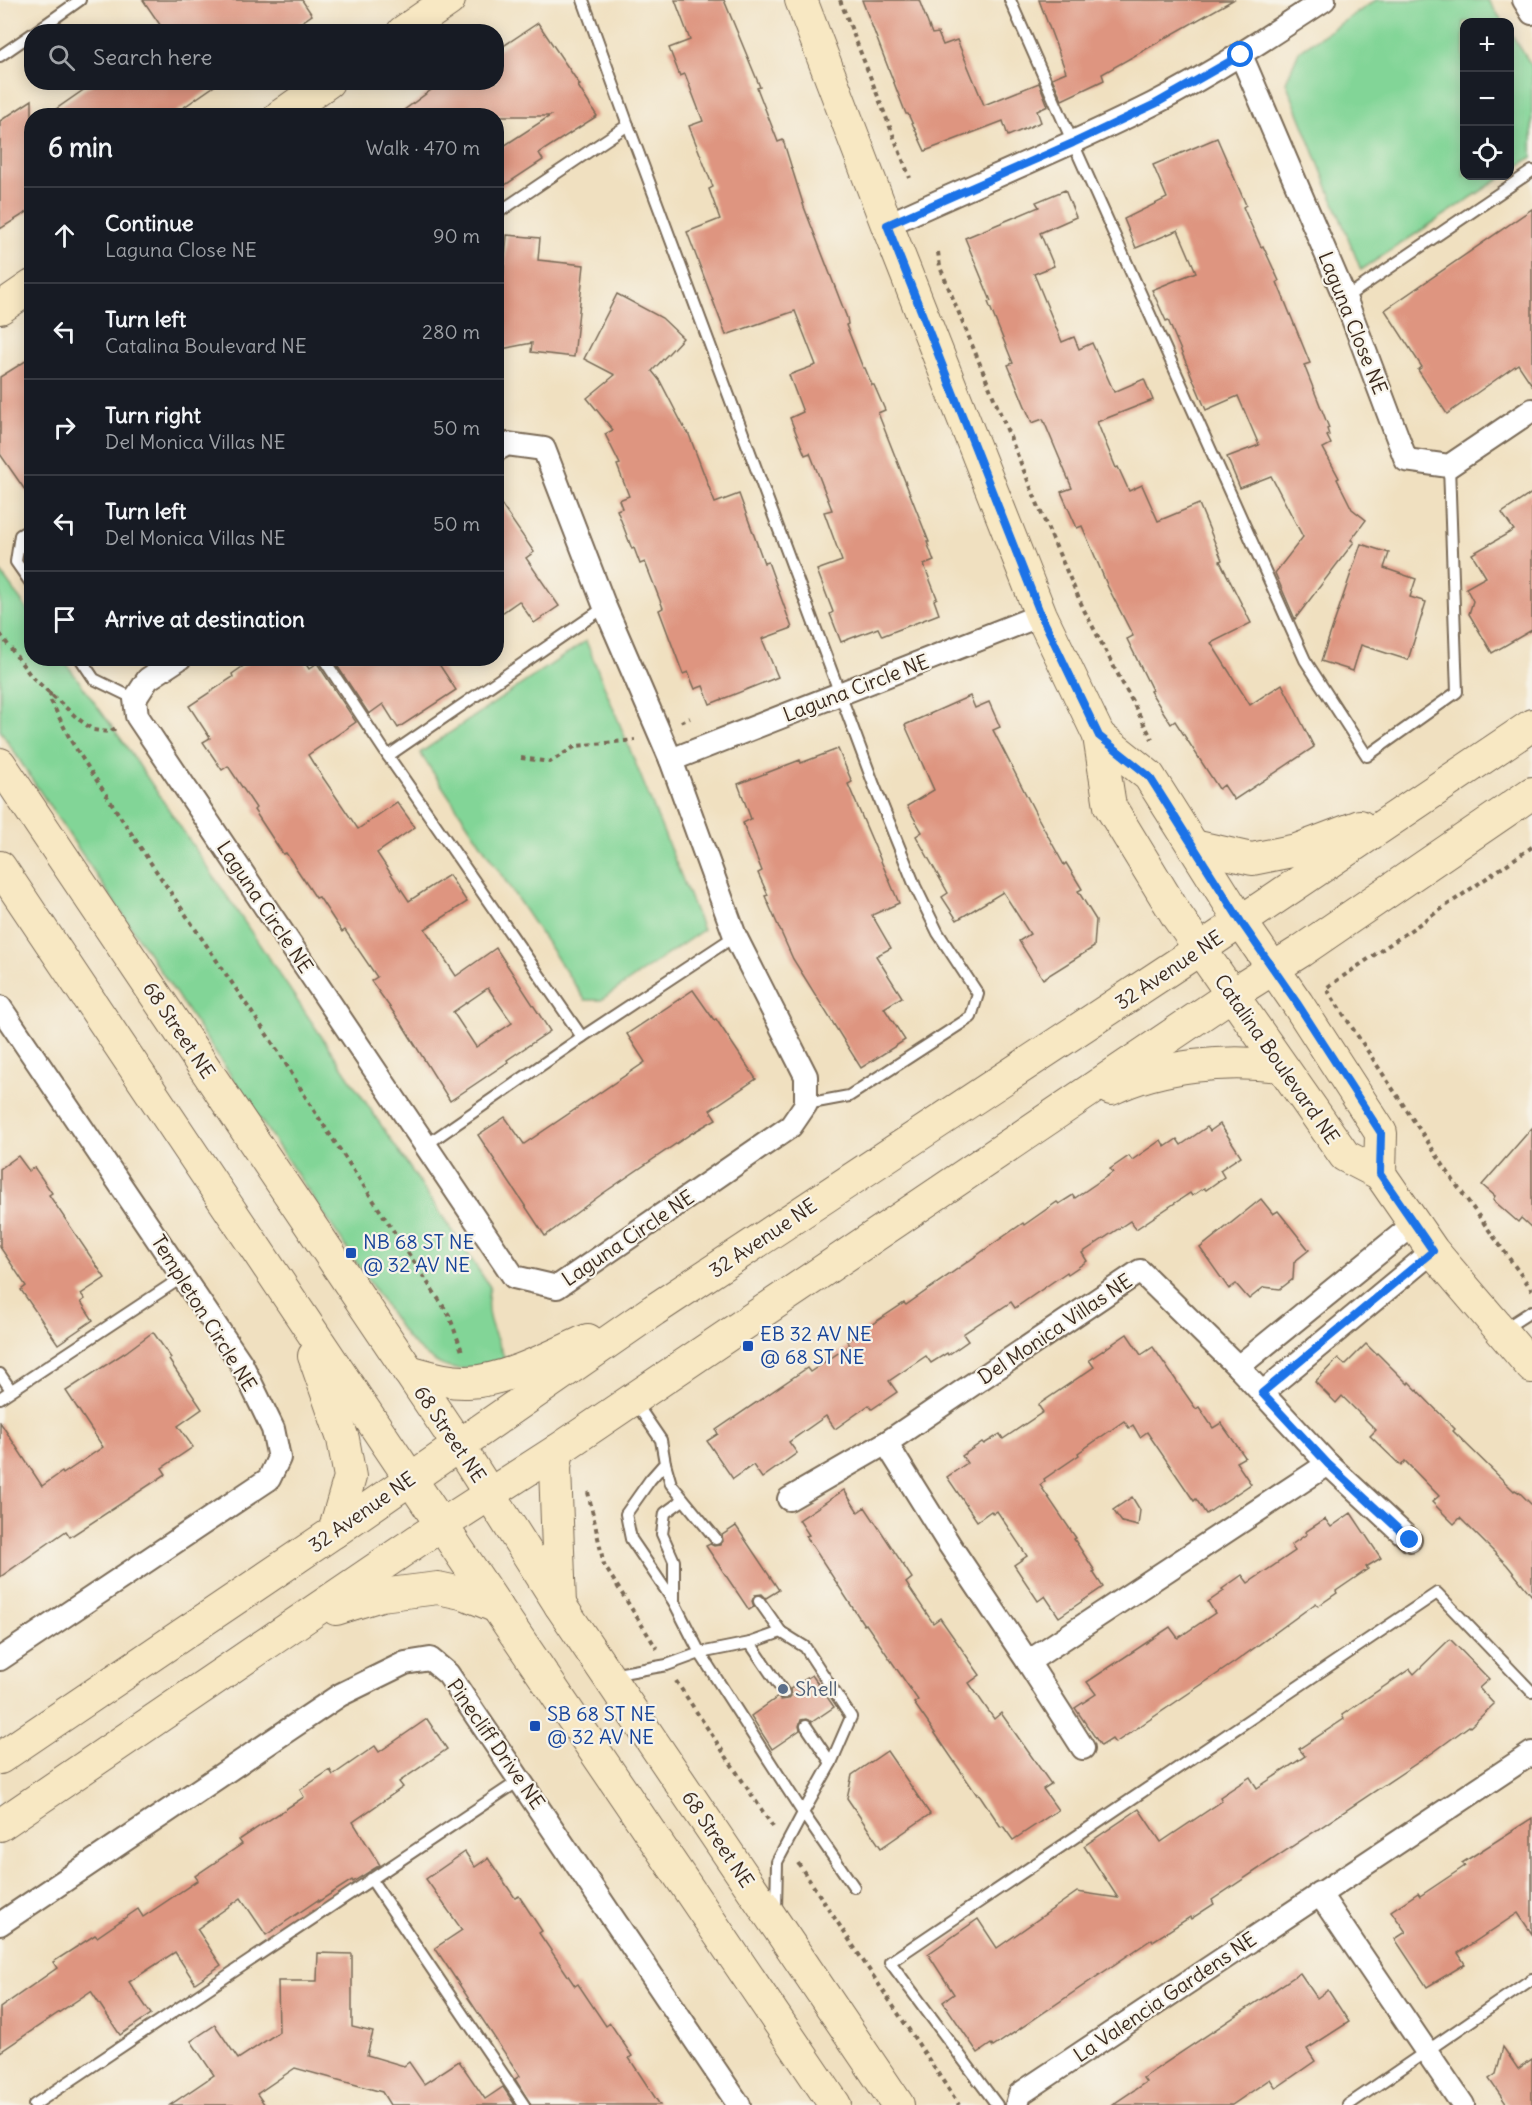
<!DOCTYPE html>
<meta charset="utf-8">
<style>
body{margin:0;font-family:Delius,sans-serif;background:#20242c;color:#f1f3f6}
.controls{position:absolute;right:18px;top:18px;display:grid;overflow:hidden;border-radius:12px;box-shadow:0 3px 15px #0003}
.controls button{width:54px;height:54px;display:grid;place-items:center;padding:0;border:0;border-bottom:2px solid #363941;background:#171b24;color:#f1f3f6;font:30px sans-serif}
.stop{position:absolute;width:18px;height:18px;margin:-14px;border:4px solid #1a73e8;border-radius:50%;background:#fff}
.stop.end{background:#1a73e8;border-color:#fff;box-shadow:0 2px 6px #0008}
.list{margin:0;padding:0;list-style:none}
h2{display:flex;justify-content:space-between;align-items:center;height:78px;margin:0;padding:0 24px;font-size:26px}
h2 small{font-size:20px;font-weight:400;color:#9ea1a6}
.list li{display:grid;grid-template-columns:39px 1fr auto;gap:18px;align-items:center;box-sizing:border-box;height:96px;padding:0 24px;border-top:2px solid #363941}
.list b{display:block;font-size:22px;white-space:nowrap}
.list p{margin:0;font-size:20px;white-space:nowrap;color:#9ea1a6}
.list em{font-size:20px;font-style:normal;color:#9ea1a6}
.icon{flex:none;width:33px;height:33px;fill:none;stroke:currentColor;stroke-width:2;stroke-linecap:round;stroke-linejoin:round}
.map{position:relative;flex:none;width:1532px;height:2105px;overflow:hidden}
.search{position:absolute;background:#171b24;box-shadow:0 3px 15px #0003;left:24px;top:24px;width:480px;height:66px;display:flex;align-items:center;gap:15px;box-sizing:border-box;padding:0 21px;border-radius:24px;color:#9ea1a6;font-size:22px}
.panel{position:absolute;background:#171b24;box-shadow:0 3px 15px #0003;left:24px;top:108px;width:480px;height:558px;border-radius:24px}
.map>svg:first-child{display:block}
.green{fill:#82d597;stroke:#5e805a;stroke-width:1.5}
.building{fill:#de9580;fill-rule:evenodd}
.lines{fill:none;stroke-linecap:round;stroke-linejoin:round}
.lane-casing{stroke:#7a6a57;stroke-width:14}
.street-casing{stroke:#7a6a57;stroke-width:26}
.secondary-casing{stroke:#7a6a57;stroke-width:34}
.path{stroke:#7a6a57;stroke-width:4;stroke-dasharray:4.5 4.5;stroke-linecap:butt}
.lane{stroke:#fff;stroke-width:10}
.street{stroke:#fff;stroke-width:22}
.secondary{stroke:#f8e8c3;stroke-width:32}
.route{stroke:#1a73e8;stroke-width:8}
.transit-dot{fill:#1a4fb4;stroke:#f7f3e8;stroke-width:2}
.service-dot{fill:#5c6f8a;stroke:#f7f3e8;stroke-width:2}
.labels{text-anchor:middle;stroke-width:4.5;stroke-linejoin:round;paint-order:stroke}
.street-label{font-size:20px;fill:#3b2a1e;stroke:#f7f3e8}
.transit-label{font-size:20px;fill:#164399;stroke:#f7f3e8;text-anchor:start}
.service-label{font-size:20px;fill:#4e5e75;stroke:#f7f3e8;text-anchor:start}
</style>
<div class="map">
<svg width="1532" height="2105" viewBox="0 0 1532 2105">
<rect width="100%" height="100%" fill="#f7f3e8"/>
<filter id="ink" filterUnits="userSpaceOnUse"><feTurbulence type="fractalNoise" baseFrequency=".0167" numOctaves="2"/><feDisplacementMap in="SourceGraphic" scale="12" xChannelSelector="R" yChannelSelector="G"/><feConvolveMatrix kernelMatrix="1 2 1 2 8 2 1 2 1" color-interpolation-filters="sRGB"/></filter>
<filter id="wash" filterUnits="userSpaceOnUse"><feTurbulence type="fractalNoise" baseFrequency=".008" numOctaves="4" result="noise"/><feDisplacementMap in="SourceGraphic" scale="24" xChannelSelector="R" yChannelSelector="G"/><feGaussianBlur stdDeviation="1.35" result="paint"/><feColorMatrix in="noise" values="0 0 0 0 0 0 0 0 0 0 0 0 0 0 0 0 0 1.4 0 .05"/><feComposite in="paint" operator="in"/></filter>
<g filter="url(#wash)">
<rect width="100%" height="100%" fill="#f0e0c0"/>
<g class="green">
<polygon points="1376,0 1488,0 1503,22 1464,22 1464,176 1504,176 1361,270 1286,82 1299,51"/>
<polygon points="1510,32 1532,66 1532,157 1510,172"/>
<path d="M0,571L31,615L32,658L63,659L126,746L490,1287C482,1314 495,1334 505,1359C453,1373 448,1377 407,1338L33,781L0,730Z"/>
<polygon points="586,641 703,930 601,1000 585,1000 420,753"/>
</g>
<g id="blocks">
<g class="building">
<polygon points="143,0 302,0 312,15 287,32 165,32"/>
<polygon points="675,0 724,0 760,87 757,88 778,142 783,140 804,207 847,318 848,324 846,325 863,368 865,368 872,385 874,385 885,410 878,413 929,542 927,542 934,561 924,565 937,598 934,600 939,614 882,636 878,628 841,642 830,614 833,612 817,570 842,561 824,512 832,510 810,453 805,455 790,418 803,412 789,375 816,365 795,311 726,335 687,232 720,219 709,189 713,187 689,126 703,121 685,74 680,76 669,48 690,40"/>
<polygon points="862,0 919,0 932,34 938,33 943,45 957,40 984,105 1039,83 1048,106 1037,111 1041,122 1008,136 1003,121 925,151 908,114 906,114"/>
<polygon points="1039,0 1233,0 1102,74 1104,80 1062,100 1052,78 1066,72"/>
<polygon points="538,23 580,85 578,86 597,116 539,153 543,160 496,191 496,151 550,116 396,116 442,82 496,82 496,51"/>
<polygon points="95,82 220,82 171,116 46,116"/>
<polygon points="32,100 32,209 0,229 0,121"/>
<polygon points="1217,138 1246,205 1243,207 1261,247 1263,246 1279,281 1277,282 1310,363 1304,365 1329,428 1327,429 1329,435 1327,436 1331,444 1323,448 1339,478 1337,479 1352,509 1366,520 1351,540 1354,542 1295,619 1275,573 1303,537 1271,476 1240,488 1227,457 1259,445 1238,396 1206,410 1168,320 1166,321 1152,290 1196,272 1178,230 1136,248 1124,219 1167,198 1153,165"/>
<polygon points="1065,190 1076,217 1040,233 1054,266 1034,274 1062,342 1074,337 1079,349 1092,343 1114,392 1144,379 1153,400 1097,422 1116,468 1118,467 1129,491 1142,485 1158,521 1199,504 1222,560 1220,561 1251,623 1211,643 1250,705 1282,684 1314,747 1234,800 1224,785 1219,789 1175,721 1171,724 1150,691 1152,690 1127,639 1133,636 1108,587 1082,526 1077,528 1061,492 1072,488 1043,419 1032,423 1008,365 1013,363 988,302 991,301 965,238 1039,207 1036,202"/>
<polygon points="1532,209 1532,385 1518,364 1447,414 1418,370 1422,367 1385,310"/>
<polygon points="507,235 540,238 538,260 584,265 574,357 531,352 532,343 496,350 496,283 503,281"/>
<polygon points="617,294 662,318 683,338 652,371 660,381 687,433 688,432 715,503 739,494 764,563 768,562 792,628 762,639 778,677 710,704 703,686 695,689 688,672 683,674 659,610 663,608 645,562 640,564 634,548 632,549 617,510 622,508 619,500 629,496 617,465 620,464 605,434 613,430 587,398 615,375 584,359"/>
<polygon points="32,357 32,500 0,454 0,377"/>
<polygon points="1532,493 1532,630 1492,653 1469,614 1473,601 1466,588 1486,577 1472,554 1514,530 1502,513"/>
<polygon points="496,497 534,552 526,558 559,606 534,623 519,601 496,617"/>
<polygon points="1361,544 1389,553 1384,568 1416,579 1410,597 1426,602 1408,660 1361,645 1353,671 1321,661"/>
<path d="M255,658H302L309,669L317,663L356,722L308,755L313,763L358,829L397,802L415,827L377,853L409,901L449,875L467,902L425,929L456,976L496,948L550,1031L507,1060L508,1062L450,1101L402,1024L371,981L377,977L345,930L342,932L319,897L316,898L286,853L283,854L254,810L256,808L228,766L222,770L203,742L210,738L189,706L233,677L232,674ZM488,988L512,1023L476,1047L453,1012Z"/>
<polygon points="332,658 435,658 456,690 398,728 383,704 369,714"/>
<polygon points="970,696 975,708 989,702 1000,727 993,730 1037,816 1064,865 1066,863 1082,889 1078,891 1096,920 1094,947 1043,979 1019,941 1030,934 1003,892 957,920 942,897 948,893 916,836 922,832 907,806 934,790 905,725"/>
<polygon points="838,749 852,782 848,784 899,903 872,915 891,948 876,956 902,997 884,1008 905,1040 861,1068 793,959 772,912 765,896 768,895 758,873 762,871 743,823 751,819 738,784 800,760 801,763"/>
<polygon points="693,990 714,1020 716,1019 756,1079 710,1110 716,1119 692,1133 602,1194 545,1236 478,1135 505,1117 524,1144 645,1062 627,1034"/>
<polygon points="1220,1124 1241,1156 1220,1170 1224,1177 1206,1190 1204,1188 1192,1196 1190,1193 1136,1229 1130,1221 1082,1253 1087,1261 1068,1274 1067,1272 1015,1308 1011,1302 963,1334 968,1341 948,1355 947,1353 931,1363 926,1356 889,1381 897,1392 872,1409 869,1405 835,1429 826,1416 789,1442 797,1453 762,1478 753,1465 733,1479 707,1441 718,1434 716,1430 807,1368 810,1372 850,1345 847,1341 904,1303 906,1305 1023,1223 1024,1225 1057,1202 1059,1204 1073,1195 1075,1198 1113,1172 1110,1169 1129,1156 1132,1160 1161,1140 1165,1147 1177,1139 1181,1145 1207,1127 1210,1131"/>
<polygon points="1532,1128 1532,1228 1521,1218 1518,1222 1493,1200 1495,1196 1482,1185"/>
<polygon points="18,1156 29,1171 34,1167 52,1193 49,1195 105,1278 81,1294 85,1299 81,1302 93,1320 58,1344 21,1290 26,1286 0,1247 0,1169"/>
<polygon points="1261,1199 1273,1214 1278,1211 1309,1250 1294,1262 1293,1279 1280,1289 1264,1287 1249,1299 1236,1284 1229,1289 1200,1248"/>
<polygon points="153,1332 171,1358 169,1360 202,1409 178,1426 193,1447 162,1468 166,1474 70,1537 66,1531 0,1577 0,1422 42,1486 62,1472 63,1474 103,1447 66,1391 126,1352"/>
<polygon points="1127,1334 1141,1355 1153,1347 1196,1409 1199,1407 1213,1428 1221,1423 1245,1457 1236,1462 1251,1484 1206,1514 1196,1499 1194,1501 1147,1432 1140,1437 1133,1425 1129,1428 1124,1421 1078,1453 1079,1455 1044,1479 1045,1481 1040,1485 1076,1538 1074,1539 1095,1571 1093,1572 1103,1587 1059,1617 1045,1596 1038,1601 1014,1565 1027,1556 997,1511 993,1514 991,1511 977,1521 947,1477 967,1463 962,1456 982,1442 984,1444 1000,1434 1003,1439 1043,1412 1038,1405 1094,1367 1089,1360"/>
<polygon points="1366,1344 1376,1354 1377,1353 1408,1384 1409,1382 1455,1429 1453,1431 1514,1491 1515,1490 1520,1493 1532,1505 1532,1596 1507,1565 1460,1518 1454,1524 1432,1502 1439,1496 1405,1461 1401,1466 1370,1436 1376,1430 1342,1396 1336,1403 1315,1382 1338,1358 1345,1365"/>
<polygon points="844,1490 858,1512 865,1507 912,1578 906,1583 933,1623 940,1618 980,1675 969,1683 994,1719 1001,1713 1051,1784 1043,1789 1058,1810 1013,1840 1003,1826 1001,1827 979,1794 977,1795 928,1723 914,1703 918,1700 866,1624 864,1625 806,1536 809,1535 799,1520"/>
<polygon points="1132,1497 1140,1510 1138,1526 1122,1522 1113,1510"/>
<polygon points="1351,1513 1381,1558 1366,1567 1368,1569 1336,1591 1337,1593 1318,1606 1316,1603 1235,1662 1115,1743 1112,1739 1101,1746 1075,1708 1096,1694 1087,1682 1170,1627 1178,1638 1215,1613 1208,1602 1224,1591 1222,1589 1242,1575 1248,1583 1295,1551 1291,1545 1307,1534 1305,1532 1325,1519 1331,1527"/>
<polygon points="736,1526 779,1590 766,1598 762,1594 755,1595 752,1601 754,1607 749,1610 706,1546 710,1544 714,1546 720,1545 723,1541 722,1535"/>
<polygon points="1450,1639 1489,1679 1479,1688 1494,1704 1470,1727 1469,1726 1435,1751 1212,1900 1214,1904 1191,1919 1190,1917 1153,1941 1152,1939 993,2047 991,2044 978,2053 943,2002 954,1994 928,1954 978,1919 997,1948 1077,1892 1118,1898 1084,1846 1139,1809 1161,1842 1222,1801 1220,1797 1250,1777 1257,1788 1305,1756 1299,1749 1344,1719 1342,1715 1410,1669 1414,1674"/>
<polygon points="812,1675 834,1707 812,1722 806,1719 801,1720 799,1726 800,1730 772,1749 751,1716 778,1697 781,1700 788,1699 791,1696 790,1689"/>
<polygon points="427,1719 447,1749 399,1782 403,1787 353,1822 380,1865 353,1882 352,1880 318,1902 318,1900 266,1935 241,1898 197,1929 221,1965 195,1983 175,1952 129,1982 151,2014 120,2035 91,1991 0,2052 0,2008 57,1968 53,1962 95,1935 97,1937 138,1909 143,1917 198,1880 195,1876 242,1844 239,1840 304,1797 300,1790 330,1770 333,1775 375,1746 379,1752"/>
<polygon points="887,1751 930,1814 881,1848 847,1798 852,1775"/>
<polygon points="1532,1818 1532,1934 1518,1913 1458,1953 1465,1964 1427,1987 1395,1939 1406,1932 1391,1911 1418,1893 1420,1896 1465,1866 1462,1863"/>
<polygon points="465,1852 475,1867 488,1858 515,1898 519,1896 542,1931 539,1933 575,1986 578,1984 606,2026 610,2023 632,2056 629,2058 660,2105 531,2105 515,2079 520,2076 435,1948 462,1930 426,1879"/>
<polygon points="318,1953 352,1954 352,2027 373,2032 367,2055 404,2066 409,2062 424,2084 459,2061 485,2099 503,2087 515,2105 390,2105 382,2092 295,2068 257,2094 265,2105 170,2105 214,2075 191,2041 215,2025 238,2059 279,2032 278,1981 317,1981"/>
<polygon points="1300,1973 1317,1998 1328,1990 1349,2022 1307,2049 1315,2061 1276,2088 1270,2079 1232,2105 1112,2105 1146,2082 1143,2078"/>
<polygon points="1503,2047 1518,2069 1532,2059 1532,2105 1507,2105 1489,2079 1496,2074"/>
</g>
</g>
</g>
<g filter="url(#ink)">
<use href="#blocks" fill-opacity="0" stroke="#7a6a57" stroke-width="1.5"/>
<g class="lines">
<defs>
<g id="lane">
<polyline points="583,0 628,125 874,785 915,886 938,933 978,994 971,1017 849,1096 806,1104"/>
<polyline points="1010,0 1073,143 1305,660 1367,756 1457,692 1449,466"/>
<polyline points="35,32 80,0"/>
<polyline points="0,56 32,34"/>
<polyline points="496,214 628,125"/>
<polyline points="1345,298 1532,171"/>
<polyline points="32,528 20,535 16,562 32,585"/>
<polyline points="80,658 94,679 135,699"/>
<polyline points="323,658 388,756 582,1037"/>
<polyline points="388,756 605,607"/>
<polyline points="426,1145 582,1037 735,936"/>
<polyline points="1504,1329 1532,1311"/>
<polyline points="0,1374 11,1390"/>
<polyline points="0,1398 184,1276"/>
<polyline points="635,1402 661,1440 665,1463 650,1480 626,1514 631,1539 674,1602 700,1653 803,1813 831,1763 806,1726"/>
<polyline points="665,1463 671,1484 716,1539"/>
<polyline points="759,1601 781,1632"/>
<polyline points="674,1602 674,1561 662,1534 665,1513 683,1500"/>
<polyline points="750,1643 781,1632 805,1647 851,1717 831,1763"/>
<polyline points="611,1675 667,1665 700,1653 750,1643 784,1693"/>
<polyline points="371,1879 524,2105"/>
<polyline points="776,1909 777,1862 803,1813 854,1887"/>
<polyline points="34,2105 520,1780"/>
<polyline points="997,2105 890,1962 1437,1593 1532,1692"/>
<polyline points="1348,2105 1532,1979"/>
</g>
<g id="street">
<polyline points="1524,0 1532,13"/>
<polyline points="1241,55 1345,298 1406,460 1449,466 1532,410"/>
<path d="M887,225C975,184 1066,148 1153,104C1212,74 1268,37 1324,0"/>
<polyline points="180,658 148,679 135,699 137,716 514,1277 557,1287 791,1126 806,1104 806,1076 735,936 671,760 605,607 544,449 507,444 496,450"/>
<polyline points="671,760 1041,615"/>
<polyline points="0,1007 241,1363 273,1429 279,1458 269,1479 0,1659"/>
<polyline points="1238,1367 1414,1224"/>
<polyline points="1262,1393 1433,1251"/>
<polyline points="886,1443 949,1544 1028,1662"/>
<polyline points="789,1499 886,1443 1140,1271 1238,1367 1328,1464 1410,1540"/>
<polyline points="1083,1748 1028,1662 1328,1464"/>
<polyline points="1319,1893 1463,2105"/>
<polyline points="0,1924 340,1695 405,1663 430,1659 448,1674 739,2105"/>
<polyline points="1017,2105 1020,2094 1532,1753"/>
</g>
<g id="secondary">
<polyline points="801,0 887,225 1041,615 1099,736 1110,806 1177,916 1345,1156 1380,1174 1433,1251 1532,1367"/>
<polyline points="403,32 449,0"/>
<polyline points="280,116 328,82"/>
<polyline points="0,308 32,286"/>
<polyline points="1099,736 1149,776 1241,922 1297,1003 1381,1133 1380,1174"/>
<polyline points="0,764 459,1446 560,1605 898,2105"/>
<polyline points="1194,846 1252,859 1297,850 1360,826"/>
<polyline points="0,867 461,1554 835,2105"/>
<path d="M1111,1089C1161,1065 1226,1059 1280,1066"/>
<polyline points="314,1356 343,1439 350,1477 334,1532"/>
<path d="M408,1371C427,1376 448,1383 468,1382C506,1381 553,1355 588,1340"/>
<polyline points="558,1450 555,1467 560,1605"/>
<polyline points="336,1609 381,1595 438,1588 466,1594 497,1607"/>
<polyline points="0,1758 334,1532 654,1310 1200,949 1532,725"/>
<polyline points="0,1825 417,1541 558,1450 1231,995 1301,951 1532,793"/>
</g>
</defs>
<use href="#lane" class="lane-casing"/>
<use href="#street" class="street-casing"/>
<use href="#secondary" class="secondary-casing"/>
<g class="path">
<polyline points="840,0 910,178"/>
<polyline points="938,252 940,267 1045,522 1084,610 1152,739"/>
<polyline points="0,634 31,676 76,717 93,730 109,732 116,728"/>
<polyline points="50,692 51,701 71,741 146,856 280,1054 311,1106 449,1315 463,1354"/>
<polyline points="681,722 690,718"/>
<polyline points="521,758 550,762 576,746 635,740"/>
<polyline points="1532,847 1326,988 1455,1183 1532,1290"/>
<polyline points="588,1492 604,1565 657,1649"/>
<polyline points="676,1681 773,1827"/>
<polyline points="798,1863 959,2105"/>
</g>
<use href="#lane" class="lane"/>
<use href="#street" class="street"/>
<use href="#secondary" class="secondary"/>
</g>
</g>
<g class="lines" filter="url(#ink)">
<polyline class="route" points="1241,55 1155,104 1073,143 887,225 1041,615 1099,736 1149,776 1241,922 1297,1003 1381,1133 1380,1174 1433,1251 1262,1393 1328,1464 1410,1540"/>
</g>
<g class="transit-dot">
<rect x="345" y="1247" width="12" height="12" rx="3"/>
<rect x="742" y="1340" width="12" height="12" rx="3"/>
<rect x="529" y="1720" width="12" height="12" rx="3"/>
</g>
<circle class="service-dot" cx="783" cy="1689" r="6"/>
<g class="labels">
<g class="street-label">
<text transform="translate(1353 323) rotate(68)" y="7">Laguna Close NE</text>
<text transform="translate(856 688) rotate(-21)" y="7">Laguna Circle NE</text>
<text transform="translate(265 907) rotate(56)" y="7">Laguna Circle NE</text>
<text transform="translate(1169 970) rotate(-34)" y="7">32 Avenue NE</text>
<text transform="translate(179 1030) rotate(56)" y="7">68 Street NE</text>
<text transform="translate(1277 1059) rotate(55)" y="7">Catalina Boulevard NE</text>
<text transform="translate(628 1238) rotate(-34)" y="7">Laguna Circle NE</text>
<text transform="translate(763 1238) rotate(-34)" y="7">32 Avenue NE</text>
<text transform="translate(204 1313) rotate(58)" y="7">Templeton Circle NE</text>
<text transform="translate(1055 1329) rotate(-34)" y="7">Del Monica Villas NE</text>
<text transform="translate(450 1434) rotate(56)" y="7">68 Street NE</text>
<text transform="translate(362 1512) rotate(-35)" y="7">32 Avenue NE</text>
<text transform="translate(496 1744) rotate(55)" y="7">Pinecliff Drive NE</text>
<text transform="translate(718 1839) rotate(56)" y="7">68 Street NE</text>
<text transform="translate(1165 1997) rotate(-34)" y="7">La Valencia Gardens NE</text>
</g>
<g class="transit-label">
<text x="363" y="1249">NB 68 ST NE<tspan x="363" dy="23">@ 32 AV NE</tspan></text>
<text x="760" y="1341">EB 32 AV NE<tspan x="760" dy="23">@ 68 ST NE</tspan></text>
<text x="547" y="1721">SB 68 ST NE<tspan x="547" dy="23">@ 32 AV NE</tspan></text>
</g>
<g class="service-label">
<text x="795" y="1696">Shell</text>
</g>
</g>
</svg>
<div class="controls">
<button>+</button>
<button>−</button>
<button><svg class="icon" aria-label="locate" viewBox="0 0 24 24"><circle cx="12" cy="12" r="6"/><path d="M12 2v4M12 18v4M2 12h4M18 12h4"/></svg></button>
</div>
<div class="stop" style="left:1241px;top:55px"></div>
<div class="stop end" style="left:1410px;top:1540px"></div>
<div class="search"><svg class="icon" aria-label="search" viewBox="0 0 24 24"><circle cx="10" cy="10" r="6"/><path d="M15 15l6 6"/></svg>Search here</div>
<section class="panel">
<h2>6 min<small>Walk · 470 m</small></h2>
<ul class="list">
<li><svg class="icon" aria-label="ahead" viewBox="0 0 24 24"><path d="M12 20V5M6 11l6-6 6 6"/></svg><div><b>Continue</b><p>Laguna Close NE</p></div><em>90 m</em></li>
<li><svg class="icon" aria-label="left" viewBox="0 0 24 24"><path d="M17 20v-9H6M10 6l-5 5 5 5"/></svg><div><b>Turn left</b><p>Catalina Boulevard NE</p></div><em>280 m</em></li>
<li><svg class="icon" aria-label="right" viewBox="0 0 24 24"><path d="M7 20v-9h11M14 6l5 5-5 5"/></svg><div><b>Turn right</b><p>Del Monica Villas NE</p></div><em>50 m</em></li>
<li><svg class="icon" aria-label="left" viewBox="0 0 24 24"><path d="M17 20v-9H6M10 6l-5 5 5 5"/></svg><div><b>Turn left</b><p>Del Monica Villas NE</p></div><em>50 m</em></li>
<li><svg class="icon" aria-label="arrive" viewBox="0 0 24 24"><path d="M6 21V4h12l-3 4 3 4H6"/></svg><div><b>Arrive at destination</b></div></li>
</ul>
</section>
</div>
